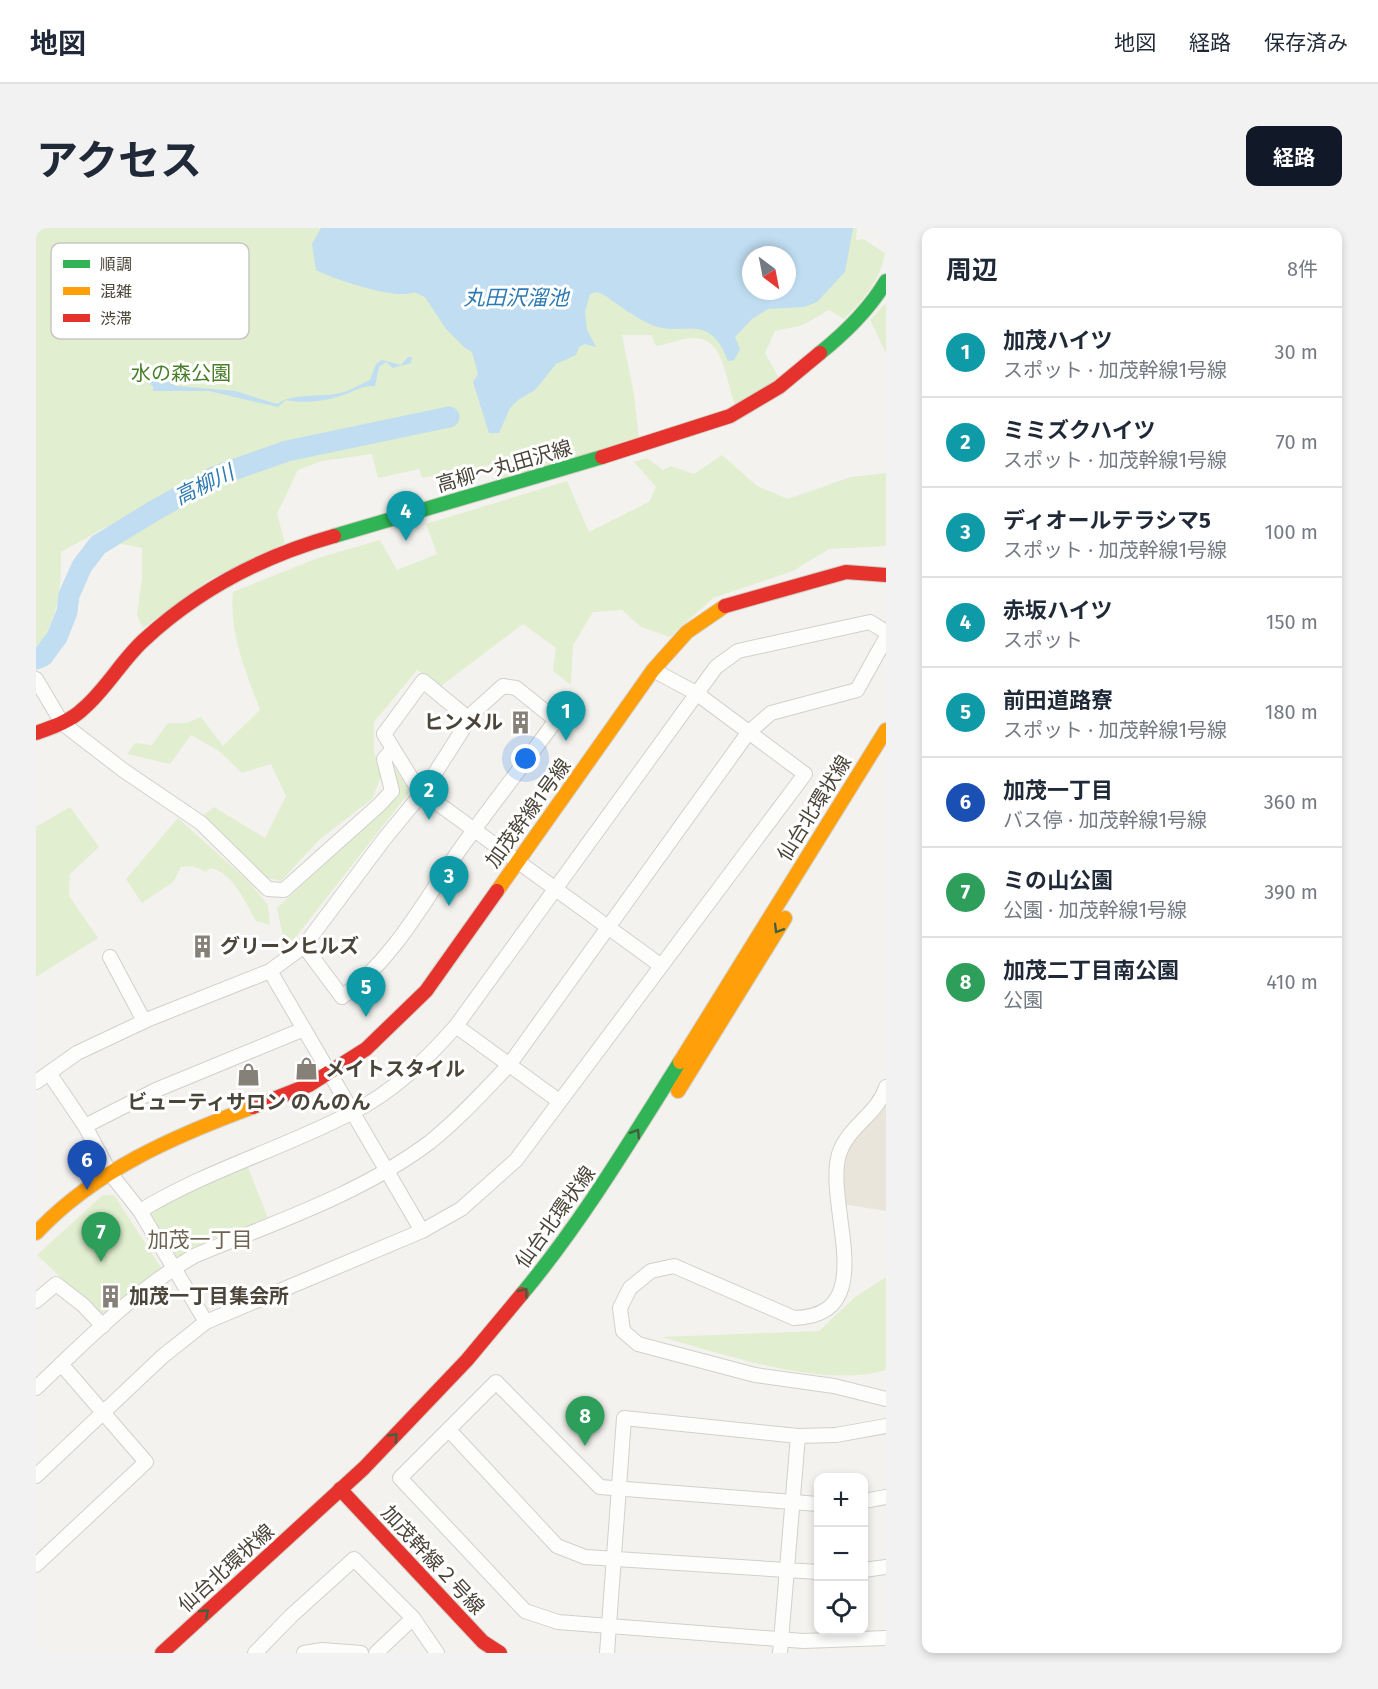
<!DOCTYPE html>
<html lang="ja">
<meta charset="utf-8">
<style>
body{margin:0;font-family:"Fira Sans","Noto Sans JP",sans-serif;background:#f2f2f3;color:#1f2937}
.controls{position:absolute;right:18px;bottom:18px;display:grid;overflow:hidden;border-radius:12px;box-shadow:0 3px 9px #0003}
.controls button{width:54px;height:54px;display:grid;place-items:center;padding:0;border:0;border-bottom:2px solid #e0e1e3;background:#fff;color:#1f2937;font:30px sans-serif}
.compass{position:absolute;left:706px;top:18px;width:54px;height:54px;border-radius:50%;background:#fff;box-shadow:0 3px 9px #0003;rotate:148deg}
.you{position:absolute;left:490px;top:531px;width:21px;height:21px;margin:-15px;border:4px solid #fff;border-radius:50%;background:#1a73e8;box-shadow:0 0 0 9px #1a73e833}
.badge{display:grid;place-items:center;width:39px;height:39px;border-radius:50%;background:#111827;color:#fff;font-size:20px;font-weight:700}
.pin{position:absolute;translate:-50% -50px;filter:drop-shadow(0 2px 3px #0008)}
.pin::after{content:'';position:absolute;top:32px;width:21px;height:18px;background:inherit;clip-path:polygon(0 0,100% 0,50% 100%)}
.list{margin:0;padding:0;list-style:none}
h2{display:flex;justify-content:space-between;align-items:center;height:78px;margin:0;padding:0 24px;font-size:26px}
h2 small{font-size:20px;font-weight:400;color:#747a83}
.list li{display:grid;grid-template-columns:39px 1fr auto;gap:18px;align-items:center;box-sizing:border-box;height:90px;padding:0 24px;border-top:2px solid #e0e1e3}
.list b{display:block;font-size:22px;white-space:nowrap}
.list p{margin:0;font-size:20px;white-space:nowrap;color:#747a83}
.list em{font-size:20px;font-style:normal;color:#747a83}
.icon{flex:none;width:33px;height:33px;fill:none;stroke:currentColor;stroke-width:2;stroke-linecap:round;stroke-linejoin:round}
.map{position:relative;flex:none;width:850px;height:1425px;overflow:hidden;border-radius:12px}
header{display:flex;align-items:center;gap:36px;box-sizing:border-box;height:84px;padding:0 30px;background:#fff;border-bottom:2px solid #e0e1e3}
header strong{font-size:28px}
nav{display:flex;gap:33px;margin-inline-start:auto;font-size:21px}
.intro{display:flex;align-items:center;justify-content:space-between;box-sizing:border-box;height:144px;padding:0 36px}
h1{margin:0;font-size:42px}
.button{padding:15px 27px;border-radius:12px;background:#111827;color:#fff;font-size:21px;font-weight:700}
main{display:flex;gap:36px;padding:0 36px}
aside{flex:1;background:#fff;border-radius:12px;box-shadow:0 3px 9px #0003}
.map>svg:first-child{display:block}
.education{fill:#eae5da}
.green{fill:#e1eecf;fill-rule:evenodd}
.water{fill:#c0ddf1;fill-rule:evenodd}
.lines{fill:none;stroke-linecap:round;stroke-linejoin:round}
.river{stroke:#c0ddf1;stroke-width:21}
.street-casing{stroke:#d2d0cb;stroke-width:16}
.fast-casing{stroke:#d3cfc5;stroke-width:16}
.slow-casing{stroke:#d3cfc5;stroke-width:16}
.jam-casing{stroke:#d3cfc5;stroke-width:16}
.street{stroke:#fdfdfc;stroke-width:14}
.fast{stroke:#30b455;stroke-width:14}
.slow{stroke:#ff9f0a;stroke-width:14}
.jam{stroke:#e5322d;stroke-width:14}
.oneway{stroke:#446040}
.labels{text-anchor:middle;stroke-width:6;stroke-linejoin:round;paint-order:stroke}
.park-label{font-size:20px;fill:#4a7f2a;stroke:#fff}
.street-label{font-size:20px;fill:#4b4439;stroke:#fff}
.poi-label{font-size:20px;font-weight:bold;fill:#4b4439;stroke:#fff;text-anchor:start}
.water-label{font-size:21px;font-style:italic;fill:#2e7ab2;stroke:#fff}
.neighbourhood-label{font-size:21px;fill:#6e6250;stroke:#fff}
.key{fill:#fff;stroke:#c9c7c4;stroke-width:1.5}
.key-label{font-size:16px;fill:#4b4439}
</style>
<header>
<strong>地図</strong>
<nav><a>地図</a><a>経路</a><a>保存済み</a></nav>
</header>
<div class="intro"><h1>アクセス</h1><a class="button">経路</a></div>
<main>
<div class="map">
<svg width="850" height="1425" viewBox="0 0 850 1425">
<rect width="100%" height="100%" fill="#f4f2ee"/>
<polygon class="education" points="850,877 850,983 806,976 804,959 809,922"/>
<g class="green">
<path d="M0,0H821L820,12L827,11L849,25C845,51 827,73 808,91L793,82L767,97L739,103L729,125L743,150L699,176C690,154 688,108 657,110C644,110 632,117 620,118L615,107H586L598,166L603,212L461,253L455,237L386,250L383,241L342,250L336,226L286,233L262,242L241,286L249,315L174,351L107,400L101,387L106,350V320L86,316L70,299L25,324C26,358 22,394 0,420ZM715,27H751V63H715Z"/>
<polygon points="850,75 850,125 834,92"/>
<path d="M686,227L721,258L752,271L815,249L850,245V318L793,321L757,343L677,370L634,409L605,399L586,382L557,384L537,417L535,457L517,443L520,420L487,396L405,458L381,442L338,494V523L345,549L336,571L284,611L245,653L227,649L168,587L178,579L229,610L250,568L235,536L206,545L183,523L155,507L134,536L91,526L99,515L116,517L132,495H151L165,489L187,518L224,482C210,444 193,406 197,364L282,330L344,312L361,342L401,326L390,296L531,253L553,304L613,274L620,259L598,234L611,230L627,242L635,238L658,246Z"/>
<polygon points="356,536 374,563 255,715 246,704 241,680 362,569 353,539"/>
<polygon points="34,579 63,619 34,646 33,668 62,710 0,749 0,599"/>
<path d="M142,590L212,653L232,677L234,697L220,693C209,674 197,644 174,640L170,644L157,638L145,639L137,654L106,675L90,651Z"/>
<polygon points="211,937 232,990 177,1011 145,1030 137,1027 115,987 140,967"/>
<polygon points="67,967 78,967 126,1041 66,1088 1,1027"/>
<path d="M850,1049V1142C787,1161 688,1126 625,1109L783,1103L819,1069Z"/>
</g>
<g class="water">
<path d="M285,0H817L809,44L781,74L768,79L732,81L716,91L699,109L704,121L698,132L692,133C673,82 647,110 616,97C599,90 583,77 568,67L561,64L554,66L549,84L551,102L560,119L549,116L543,119L540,127L520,136L499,162L482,172L474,180L463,205H453L437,154L442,146L436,124L429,120L410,101L389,69L378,64C363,73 297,51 280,42L276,16ZM715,27H751V63H715Z"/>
<path d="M372,129H376L375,135L357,140L350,134L343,139L339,158C326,157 319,163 307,167C290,173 269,176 250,172L242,179L173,163H117V158L110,154L115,147L125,149L140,158L199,163L241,176C258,164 284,170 304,165C314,163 325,156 334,152L340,136L346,132L365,137Z"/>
</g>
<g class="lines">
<polyline class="river" points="0,431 7,428 21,409 31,384 33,367 46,338 62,317 116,284 180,248 251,223 413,189"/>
<defs>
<g id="street">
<polyline points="0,451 26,495 87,542 165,595 232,661 248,662 343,577 356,563 348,531 357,521"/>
<polyline points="433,491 387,453 348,506 382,561 624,737"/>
<polyline points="74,729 108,793"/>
<polyline points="234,743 386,1003"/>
<polyline points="420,798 523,873"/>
<polyline points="13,845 49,898 74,945 104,983 170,1094"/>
<path d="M0,854L41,825L113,791L234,743L268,718L349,610L387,564L438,484L467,458L480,460L520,492C488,536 454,579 422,624C388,674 356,733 306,769L268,718"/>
<path d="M850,859C842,886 812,898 803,926C788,979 847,1088 758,1090L638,1038L615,1043L594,1060L584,1080L587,1103L602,1116L719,1147L798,1158L850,1171"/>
<polyline points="49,898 120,862 268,801"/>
<path d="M104,983C171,942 246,921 315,885C356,865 390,832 420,798L680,439L702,423L834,394L850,404"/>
<polyline points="0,1073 20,1056 47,1077 67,1098"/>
<path d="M0,1160C50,1113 98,1063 158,1028C237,995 325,966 394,914C423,891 448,863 473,837L712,505L735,485L821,462L850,410"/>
<polyline points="413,1202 521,1318 549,1329 782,1344"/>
<polyline points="0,1248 127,1128 170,1094 386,1003 425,981 480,932 769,546 660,465 617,442"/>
<polyline points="828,1273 850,1269"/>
<polyline points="782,1276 564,1259 460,1154 364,1250 489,1383 522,1394 767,1413 850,1410"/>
<polyline points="0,1337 110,1234 25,1136"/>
<polyline points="828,1342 850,1339"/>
<polyline points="219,1425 255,1388 318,1331 377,1390 401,1425"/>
<polyline points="268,1425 286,1422 325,1425"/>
<polyline points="340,1425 377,1390"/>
<polyline points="571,1425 588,1190 762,1208 800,1207 850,1198"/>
<polyline points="744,1425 762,1208"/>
</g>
<g id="fast">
<path d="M784,125C810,104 833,82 850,53"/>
<polyline points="298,308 566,229"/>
<path d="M486,1066C546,994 594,913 644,834"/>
</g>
<g id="slow">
<polyline points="461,663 617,442 651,404 689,378"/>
<polyline points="644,834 850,502"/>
<polyline points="642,863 749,690"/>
<path d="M0,1005C58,943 138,908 217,879"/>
</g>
<g id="jam">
<polyline points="566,229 694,188 743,159 784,125"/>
<polyline points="689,378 810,344 850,347"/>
<path d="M0,505C17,499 35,493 48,480C71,460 86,432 108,412C163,361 227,328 298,308"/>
<polyline points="217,879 273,857 330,821 390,763 461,663"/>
<polyline points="304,1261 447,1414 464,1425"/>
<polyline points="126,1425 328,1240 431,1132 486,1066"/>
</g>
</defs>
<use href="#street" class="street-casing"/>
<use href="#fast" class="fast-casing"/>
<use href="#slow" class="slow-casing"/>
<use href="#jam" class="jam-casing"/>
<use href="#street" class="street"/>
<use href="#fast" class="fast"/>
<use href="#slow" class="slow"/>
<use href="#jam" class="jam"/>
</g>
<defs><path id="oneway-chevron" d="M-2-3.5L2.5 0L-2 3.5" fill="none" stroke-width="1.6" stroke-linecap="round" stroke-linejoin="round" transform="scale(1.5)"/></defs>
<g class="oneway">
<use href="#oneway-chevron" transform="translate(742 701) rotate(121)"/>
<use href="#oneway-chevron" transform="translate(600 905) rotate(-58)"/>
<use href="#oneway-chevron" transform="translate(488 1064) rotate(-52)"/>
<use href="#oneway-chevron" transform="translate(358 1209) rotate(-46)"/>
<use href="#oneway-chevron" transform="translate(169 1385) rotate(-42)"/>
</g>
<defs>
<symbol id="building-bare" viewBox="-9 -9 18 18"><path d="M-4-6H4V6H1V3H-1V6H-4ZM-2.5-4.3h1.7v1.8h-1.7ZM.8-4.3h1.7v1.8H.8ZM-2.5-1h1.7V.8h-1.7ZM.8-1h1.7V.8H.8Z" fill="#868178" stroke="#fff" stroke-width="2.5" paint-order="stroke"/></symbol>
<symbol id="shop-bare" viewBox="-9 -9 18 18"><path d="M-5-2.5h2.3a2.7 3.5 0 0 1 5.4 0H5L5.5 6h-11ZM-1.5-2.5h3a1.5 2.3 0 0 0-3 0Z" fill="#868178" stroke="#fff" stroke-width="2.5" paint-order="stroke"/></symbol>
</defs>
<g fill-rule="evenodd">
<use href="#building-bare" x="468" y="478" width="33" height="33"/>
<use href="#building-bare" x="150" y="702" width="33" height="33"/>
<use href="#shop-bare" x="254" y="824" width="33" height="33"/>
<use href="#shop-bare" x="196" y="830" width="33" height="33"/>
<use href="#building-bare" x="58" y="1052" width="33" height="33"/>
</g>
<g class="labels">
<g class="park-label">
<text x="145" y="152">水の森公園</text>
</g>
<g class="street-label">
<text transform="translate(468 238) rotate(-16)" y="7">高柳～丸田沢線</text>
<text transform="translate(778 580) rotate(-58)" y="7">仙台北環状線</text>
<text transform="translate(492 585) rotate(-54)" y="7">加茂幹線1号線</text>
<text transform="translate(519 989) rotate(-54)" y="7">仙台北環状線</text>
<text transform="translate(397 1332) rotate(47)" y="7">加茂幹線２号線</text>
<text transform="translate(190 1340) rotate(-42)" y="7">仙台北環状線</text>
</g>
<g class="poi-label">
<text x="467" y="501" text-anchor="end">ヒンメル</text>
<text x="184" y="725">グリーンヒルズ</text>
<text x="289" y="848">メイトスタイル</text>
<text x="213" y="881" text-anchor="middle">ビューティサロン のんのん</text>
<text x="93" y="1075">加茂一丁目集会所</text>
</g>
<g class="water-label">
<text x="480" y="77">丸田沢溜池</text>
<text transform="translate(168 257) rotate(-26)" y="7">高柳川</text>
</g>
<g class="neighbourhood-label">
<text x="164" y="1019">加茂一丁目</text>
</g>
</g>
<rect x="15" y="15" width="198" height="96" rx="9" class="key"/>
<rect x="27" y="32" width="27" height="8" fill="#30b455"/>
<rect x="27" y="59" width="27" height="8" fill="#ff9f0a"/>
<rect x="27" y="86" width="27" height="8" fill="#e5322d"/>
<g class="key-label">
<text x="64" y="42">順調</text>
<text x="64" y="69">混雑</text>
<text x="64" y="96">渋滞</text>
</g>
</svg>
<div class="controls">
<button>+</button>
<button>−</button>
<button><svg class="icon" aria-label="locate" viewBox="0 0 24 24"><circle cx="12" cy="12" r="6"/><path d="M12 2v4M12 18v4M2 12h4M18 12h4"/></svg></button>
</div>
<svg class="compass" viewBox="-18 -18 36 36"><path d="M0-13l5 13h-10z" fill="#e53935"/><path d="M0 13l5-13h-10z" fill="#747a83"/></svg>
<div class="you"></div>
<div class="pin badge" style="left:530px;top:513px;background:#0f9aa8">1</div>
<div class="pin badge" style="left:393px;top:592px;background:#0f9aa8">2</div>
<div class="pin badge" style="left:413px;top:678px;background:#0f9aa8">3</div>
<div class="pin badge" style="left:370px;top:313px;background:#0f9aa8">4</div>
<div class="pin badge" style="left:330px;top:789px;background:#0f9aa8">5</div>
<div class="pin badge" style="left:51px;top:962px;background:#1a4fb4">6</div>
<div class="pin badge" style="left:65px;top:1034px;background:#2e9e5b">7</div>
<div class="pin badge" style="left:549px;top:1218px;background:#2e9e5b">8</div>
</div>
<aside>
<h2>周辺<small>8件</small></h2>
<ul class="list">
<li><span class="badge" style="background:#0f9aa8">1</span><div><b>加茂ハイツ</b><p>スポット · 加茂幹線1号線</p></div><em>30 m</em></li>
<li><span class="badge" style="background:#0f9aa8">2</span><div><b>ミミズクハイツ</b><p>スポット · 加茂幹線1号線</p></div><em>70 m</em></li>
<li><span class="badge" style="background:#0f9aa8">3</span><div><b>ディオールテラシマ5</b><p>スポット · 加茂幹線1号線</p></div><em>100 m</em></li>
<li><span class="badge" style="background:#0f9aa8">4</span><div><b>赤坂ハイツ</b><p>スポット</p></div><em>150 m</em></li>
<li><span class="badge" style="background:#0f9aa8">5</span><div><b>前田道路寮</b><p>スポット · 加茂幹線1号線</p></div><em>180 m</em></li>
<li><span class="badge" style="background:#1a4fb4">6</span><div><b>加茂一丁目</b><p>バス停 · 加茂幹線1号線</p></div><em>360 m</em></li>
<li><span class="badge" style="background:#2e9e5b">7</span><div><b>ミの山公園</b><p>公園 · 加茂幹線1号線</p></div><em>390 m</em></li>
<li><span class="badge" style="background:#2e9e5b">8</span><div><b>加茂二丁目南公園</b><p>公園</p></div><em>410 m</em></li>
</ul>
</aside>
</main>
